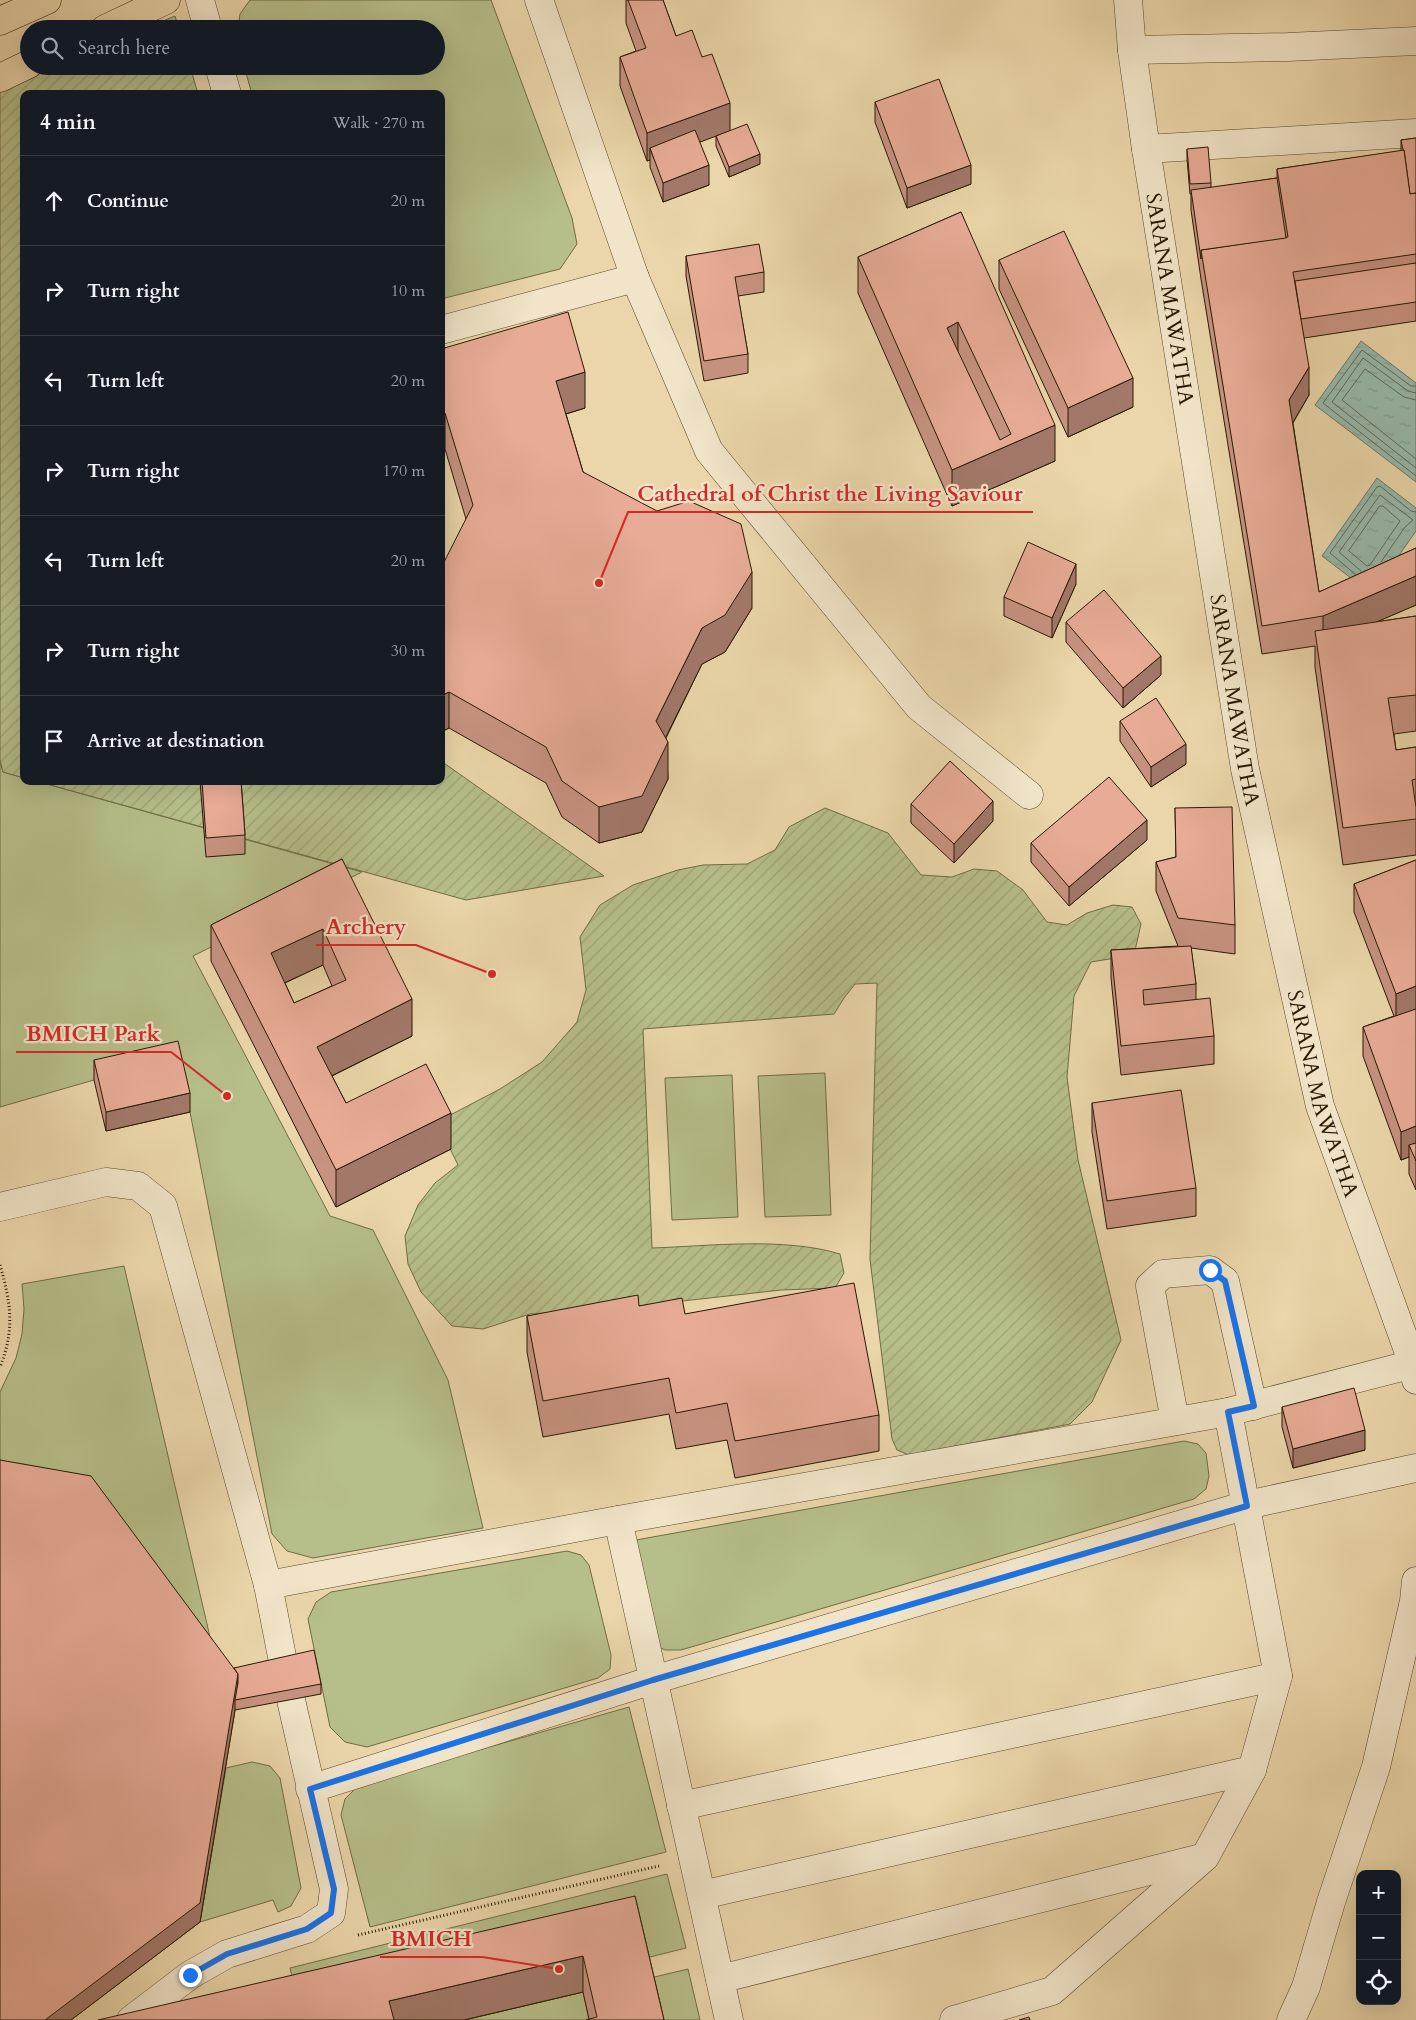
<!DOCTYPE html>
<meta charset="utf-8">
<style>
body{margin:0;font-family:Cardo,serif;background:#242831;color:#f1f3f6}
.controls{position:absolute;right:15px;bottom:15px;display:grid;overflow:hidden;border-radius:10px;box-shadow:0 5px 20px #0002}
.controls button{width:45px;height:45px;display:grid;place-items:center;padding:0;border:0;border-bottom:1px solid #363941;background:#171b24;color:#f1f3f6;font:25px sans-serif}
.stop{position:absolute;width:15px;height:15px;margin:-11px;border:4px solid #1a73e8;border-radius:50%;background:#fff}
.stop.end{background:#1a73e8;border-color:#fff;box-shadow:0 1px 5px #0008}
.list{margin:0;padding:0;list-style:none}
h2{display:flex;justify-content:space-between;align-items:center;height:65px;margin:0;padding:0 20px;font-size:21px}
h2 small{font-size:16px;font-weight:400;color:#9ea1a6}
.list li{display:grid;grid-template-columns:32px 1fr auto;gap:15px;align-items:center;box-sizing:border-box;height:90px;padding:0 20px;border-top:1px solid #363941}
.list b{display:block;font-size:19px;white-space:nowrap}
.list em{font-size:16px;font-style:normal;color:#9ea1a6}
.icon{flex:none;width:28px;height:28px;fill:none;stroke:currentColor;stroke-width:2;stroke-linecap:round;stroke-linejoin:round}
.map{position:relative;flex:none;width:1416px;height:2020px;overflow:hidden}
.search{position:absolute;background:#171b24;box-shadow:0 5px 20px #0002;left:20px;top:20px;width:425px;height:55px;display:flex;align-items:center;gap:12px;box-sizing:border-box;padding:0 18px;border-radius:28px;color:#9ea1a6;font-size:19px}
.panel{position:absolute;background:#171b24;box-shadow:0 5px 20px #0002;left:20px;top:90px;width:425px;height:695px;border-radius:10px}
.map>svg:first-child{display:block}
.green{fill:#b6be89;stroke:#706c46}
.garden{fill:url(#garden-furrows);stroke:#706c46}
.water{fill:url(#water-ripples);stroke:#6c7967}
.lines{fill:none;stroke-linecap:round;stroke-linejoin:round}
.shore{stroke:#606956;stroke-width:1}
.minor-casing{stroke:#59482c;stroke-width:29}
.major-casing{stroke:#291902;stroke-width:29}
.path{stroke:#291902;stroke-width:3;stroke-dasharray:1 2.5;stroke-linecap:butt}
.minor{stroke:#f1e4c8;stroke-width:28}
.major{stroke:#ead6aa;stroke-width:28}
.wall{fill:#c79381;stroke:#291902;fill-rule:evenodd}
.shaded-wall{fill:#a27869;stroke:#291902}
.building{fill:#e7ab96;stroke:#291902;fill-rule:evenodd}
.route{stroke:#1a73e8;stroke-width:6}
.labels{text-anchor:middle;stroke-width:4.5;stroke-linejoin:round;paint-order:stroke}
.street-label{font-size:21px;fill:#291902;stroke:#f1e4c8}
.leader{fill:none;stroke:#d62828;stroke-width:2}
.callout-dot{fill:#d62828;stroke:#f1e4c8;stroke-width:2}
.callout-label{font-size:22px;text-anchor:middle;font-weight:bold;fill:#d62828;stroke:#f1e4c8;stroke-width:4.5;stroke-linejoin:round;paint-order:stroke}
</style>
<div class="map">
<svg width="1416" height="2020" viewBox="0 0 1416 2020">
<defs>
<pattern id="garden-furrows" width="10" height="10" patternUnits="userSpaceOnUse" patternTransform="scale(1.25)"><rect width="10" height="10" fill="#b6be89"/><path d="M-1 1l2-2M0 10L10 0M9 11l2-2" fill="none" stroke="#9ca375"/></pattern>
<pattern id="water-ripples" width="26" height="14" patternUnits="userSpaceOnUse" patternTransform="scale(1.25)"><rect width="26" height="14" fill="#98b9ab"/><path d="M2 4q2-2 4 0t4 0M15 11q2-2 4 0t4 0" fill="none" stroke="#839e92"/></pattern>
</defs>
<rect width="100%" height="100%" fill="#ead6aa"/>
<filter id="stains"><feTurbulence type="fractalNoise" baseFrequency=".004" numOctaves="4"/><feColorMatrix values="0 0 0 0 .2 0 0 0 0 .09 0 0 0 0 .02 0 0 0 .5 -.17"/></filter>
<radialGradient id="worn" r=".72"><stop offset=".6" stop-color="#630" stop-opacity="0"/><stop offset="1" stop-color="#630" stop-opacity=".3"/></radialGradient>
<g class="green">
<polygon points="250,0 491,0 572,218 577,244 560,269 441,299 441,94 252,94 244,66 436,66 436,29 238,29 240,14"/>
<polygon points="0,760 3,772 24,778 24,781 36,781 362,872 193,956 330,1216 373,1230 448,1380 483,1528 313,1558 287,1551 272,1534 190,1112 178,1061 94,1080 0,1107"/>
<polygon points="825,1073 831,1215 765,1217 758,1076"/>
<polygon points="732,1075 738,1217 672,1220 665,1078"/>
<polygon points="124,1266 216,1663 0,1479 0,1392 16,1358 22,1334 24,1309 22,1284"/>
<polygon points="1184,1441 1198,1444 1206,1453 1209,1476 1206,1489 1194,1499 681,1650 665,1650 651,1643 636,1540"/>
<polygon points="567,1551 581,1555 589,1565 611,1655 610,1669 598,1678 367,1747 345,1742 330,1727 308,1619 316,1602 331,1592"/>
<polygon points="629,1707 666,1852 370,1927 341,1815 345,1799 360,1784"/>
<polygon points="252,1762 270,1766 280,1778 301,1888 291,1906 278,1912 273,1900 200,1922 226,1768"/>
<polygon points="667,1874 686,1948 642,1959 300,2010 290,1968"/>
<polygon points="688,1969 700,2020 656,2020 646,1979"/>
<polygon points="583,1992 589,2020 464,2020"/>
</g>
<g class="garden">
<polygon points="175,16 179,29 144,29"/>
<polygon points="55,66 190,66 198,94 24,94 24,778 3,772 0,760 0,89"/>
<polygon points="441,761 604,876 466,900 36,781 441,781"/>
<path d="M825,808L888,833L921,875L952,877L974,869L997,871L1023,890L1047,922L1067,925L1087,913L1113,905L1132,907L1141,924L1134,955L1091,962L1074,996L1067,1077L1078,1160L1121,1340L1092,1402L1070,1424L909,1455L897,1450L892,1439L870,1259L877,983L855,984L844,998L834,1014L643,1029L652,1248C710,1246 784,1237 840,1254L844,1273L835,1288L781,1290L629,1307L530,1314L483,1329L452,1326L421,1292L408,1264L405,1236L418,1205L435,1183L458,1165L437,1122L500,1089L542,1062L577,1022L586,990L580,937L600,905L633,885L678,870L703,865L747,864L775,850L789,827Z"/>
</g>
<g class="water">
<polygon points="1361,341 1416,383 1416,482 1315,405"/>
<polygon points="1377,478 1416,508 1416,531 1372,594 1322,556"/>
</g>
<g class="lines">
<g class="shore">
<polyline points="1416,386 1411,386 1362,350 1323,403 1416,476"/>
<polyline points="1416,393 1408,391 1363,358 1332,402 1416,468"/>
<polyline points="1416,400 1404,397 1365,369 1342,400 1416,459"/>
<polygon points="1380,506 1383,506 1400,521 1370,565 1367,566 1349,551"/>
<polyline points="1361,571 1339,552 1380,495 1413,520 1405,527 1381,562"/>
<polyline points="1355,574 1330,553 1377,487 1380,486 1411,511 1416,512"/>
</g>
<defs>
<g id="minor">
<polyline points="200,0 208,29"/>
<polyline points="539,0 635,278 709,451 919,707 1029,795"/>
<path id="s1" d="M1128,0L1132,50L1146,149L1245,769L1320,1106L1413,1364L1416,1380"/>
<polyline points="1132,50 1288,47 1416,41"/>
<polyline points="219,66 227,94"/>
<polyline points="1146,149 1416,133"/>
<polyline points="441,330 635,278"/>
<polyline points="0,1207 106,1182 138,1186 163,1206 268,1585 618,1520 729,2020"/>
<polyline points="1175,1421 1150,1286 1163,1274 1210,1270 1225,1281 1253,1406"/>
<polyline points="618,1520 1228,1412 1413,1364"/>
<polyline points="268,1585 284,1667"/>
<polyline points="310,1789 653,1680 1247,1505 1416,1468"/>
<polyline points="681,1806 1278,1676"/>
<polyline points="702,1895 1252,1770"/>
<polyline points="720,1979 1201,1858"/>
<polyline points="131,2020 190,1975 227,1954 307,1929 331,1913 334,1889 291,1700"/>
<polyline points="954,2020 1052,1991 1205,1857 1252,1770 1278,1676 1228,1412"/>
<polyline points="1291,2020 1306,1987 1331,1902 1376,1767 1414,1601 1416,1581"/>
</g>
<g id="major">
<polyline points="0,21 47,0"/>
<polyline points="105,29 166,0"/>
<polyline points="0,78 29,64"/>
</g>
</defs>
<use href="#minor" class="minor-casing"/>
<use href="#major" class="major-casing"/>
<g class="path">
<path d="M0,1265C11,1303 15,1330 0,1367"/>
<polyline points="358,1935 659,1866"/>
</g>
<use href="#minor" class="minor"/>
<use href="#major" class="major"/>
</g>
<g class="wall">
<polygon points="626,0 663,0 676,36 730,131 760,164 729,177 716,146 716,136 728,131 699,142 709,185 663,202 650,167 650,160 647,161 620,86 620,57 636,51 626,23"/>
<polygon points="875,102 971,184 907,208 875,122"/>
<polygon points="1416,138 1416,321 1304,338 1309,395 1293,423 1319,592 1416,548 1416,605 1376,622 1416,616 1416,731 1394,734 1396,750 1416,747 1416,855 1343,865 1315,667 1315,646 1262,654 1201,279 1191,210 1191,194 1190,194 1187,159 1187,149 1211,183 1211,188 1277,178 1277,169 1401,151 1401,140"/>
<polygon points="961,212 1055,461 952,506 858,293 858,257"/>
<polygon points="686,256 764,272 764,292 738,296 748,354 748,373 704,381 686,276"/>
<polygon points="999,260 1133,407 1068,437 999,289"/>
<polygon points="441,349 585,408 566,414 583,472 752,608 725,652 702,664 666,738 668,779 642,832 599,843 562,817 546,783 449,728 441,732 466,519 445,449 441,450"/>
<polygon points="1076,584 1052,638 1004,616 1004,597"/>
<polygon points="1066,622 1161,675 1123,708 1066,642"/>
<polygon points="1120,721 1186,764 1151,787 1120,741"/>
<polygon points="200,781 241,781 245,835 245,854 206,857"/>
<polygon points="911,804 993,821 954,863 911,823"/>
<polygon points="1175,808 1235,925 1235,954 1191,948 1196,984 1196,999 1214,1036 1214,1064 1121,1075 1111,978 1111,950 1178,946 1156,891 1156,862 1176,857"/>
<polygon points="1147,840 1069,906 1031,862 1031,843"/>
<path d="M342,859L412,1036L332,1076L346,1103L451,1149L336,1207L211,961V925ZM323,965L332,986L294,1003L285,983Z"/>
<polygon points="1416,860 1416,1190 1409,1174 1409,1157 1401,1160 1363,1056 1363,1027 1394,1016 1354,912 1354,884"/>
<polygon points="94,1060 190,1112 106,1131 94,1080"/>
<polygon points="1092,1103 1196,1188 1196,1216 1107,1229 1092,1132"/>
<polygon points="639,1306 685,1314 879,1415 879,1451 735,1478 727,1440 676,1449 669,1414 543,1437 527,1352 527,1316"/>
<polygon points="1282,1407 1365,1450 1293,1468 1282,1427"/>
<polygon points="234,1668 321,1684 321,1694 235,1710 200,1922 71,2020 0,2020"/>
<polygon points="635,1896 664,2020 589,2019 583,1992 464,2020"/>
</g>
<g class="shaded-wall">
<polygon points="730,103 730,131 654,159 650,148 650,160 647,161 647,133"/>
<polygon points="760,154 760,164 729,177 729,167"/>
<polygon points="709,165 709,185 663,202 663,183"/>
<polygon points="971,165 971,184 907,208 907,188"/>
<polygon points="958,322 958,359 947,328"/>
<polygon points="1309,367 1309,395 1289,429 1289,400"/>
<polygon points="585,372 585,408 556,417 556,381"/>
<polygon points="1133,378 1133,407 1068,437 1068,408"/>
<polygon points="445,413 445,449 441,450 441,414"/>
<polygon points="1055,425 1055,461 952,506 952,470"/>
<polygon points="1076,564 1076,584 1052,638 1052,618"/>
<polygon points="752,572 752,608 725,652 702,664 656,757 656,721 702,628"/>
<polygon points="1416,576 1416,605 1323,645 1323,616"/>
<polygon points="1161,656 1161,675 1123,708 1123,688"/>
<polygon points="449,692 449,728 441,732 441,696"/>
<polygon points="668,742 668,779 642,832 599,843 599,807"/>
<polygon points="1186,744 1186,764 1151,787 1151,767"/>
<polygon points="993,801 993,821 954,863 954,844"/>
<polygon points="1147,820 1147,840 1069,906 1069,887"/>
<polygon points="323,929 323,965 271,989 271,953"/>
<polygon points="1416,986 1416,1014 1396,1022 1396,994"/>
<polygon points="412,999 412,1036 317,1083 317,1047"/>
<polygon points="190,1093 190,1112 106,1131 106,1112"/>
<polygon points="451,1113 451,1149 336,1207 336,1170"/>
<polygon points="1416,1126 1416,1155 1409,1145 1409,1157 1401,1160 1401,1132"/>
<polygon points="1365,1430 1365,1450 1293,1468 1293,1449"/>
<polygon points="238,1674 238,1693 235,1700 235,1710 200,1922 71,2020 45,2020"/>
<polygon points="583,1956 583,1992 464,2020 389,2020 389,2001"/>
</g>
<g class="building">
<polygon points="628,0 663,0 676,36 692,30 702,57 712,54 730,103 647,133 620,57 646,48"/>
<polygon points="939,79 971,165 907,188 875,102"/>
<polygon points="747,124 760,154 729,167 716,136"/>
<polygon points="695,130 709,165 663,183 650,148"/>
<polygon points="1416,138 1416,193 1410,194 1404,150 1403,150 1401,140"/>
<polygon points="1208,147 1211,183 1190,184 1187,149"/>
<polygon points="1404,150 1410,194 1416,193 1416,254 1293,272 1309,367 1289,400 1319,592 1416,548 1416,576 1323,616 1262,626 1201,250 1288,237 1277,169"/>
<polygon points="1277,178 1286,238 1201,250 1201,259 1191,190"/>
<path d="M961,212L1055,425L952,470L858,257ZM958,322L1011,434L1000,440L947,328Z"/>
<polygon points="1064,231 1133,378 1068,408 999,260"/>
<polygon points="759,244 764,272 735,277 748,354 704,361 686,256"/>
<polygon points="1416,263 1416,302 1301,319 1295,281"/>
<polygon points="568,312 585,372 556,381 583,472 657,511 689,501 741,524 752,572 725,615 702,628 656,721 668,742 642,796 599,807 562,781 546,747 449,692 441,696 441,568 473,505 445,413 441,414 441,349"/>
<polygon points="1028,542 1076,564 1052,618 1004,597"/>
<polygon points="1104,590 1161,656 1123,688 1066,622"/>
<polygon points="1416,616 1416,695 1388,698 1396,750 1416,747 1416,779 1412,780 1416,807 1416,819 1343,828 1315,631"/>
<polygon points="1156,698 1186,744 1151,767 1120,721"/>
<polygon points="950,761 993,801 954,844 911,804"/>
<polygon points="1109,777 1147,820 1069,887 1031,843"/>
<polygon points="202,781 241,781 245,835 206,838"/>
<polygon points="1232,807 1235,925 1178,918 1156,862 1176,857 1175,808"/>
<path d="M342,859L412,999L317,1047L346,1103L426,1064L451,1113L336,1170L211,925ZM323,929L346,980L294,1003L271,953Z"/>
<polygon points="1416,860 1416,986 1396,994 1354,884"/>
<polygon points="1191,946 1196,984 1143,990 1144,1005 1210,998 1214,1036 1121,1046 1111,950"/>
<polygon points="1416,1009 1416,1126 1401,1132 1363,1027"/>
<polygon points="178,1041 190,1093 106,1112 94,1060"/>
<polygon points="1181,1090 1196,1188 1107,1201 1092,1103"/>
<polygon points="1416,1143 1416,1161 1409,1145"/>
<polygon points="854,1283 879,1415 735,1441 727,1403 676,1413 669,1378 543,1401 527,1316 638,1295 639,1306 682,1298 685,1314"/>
<polygon points="1354,1388 1365,1430 1293,1449 1282,1407"/>
<polygon points="0,1460 91,1476 238,1674 200,1903 45,2020 0,2020"/>
<polygon points="314,1650 321,1684 235,1700 238,1683 238,1674 234,1668"/>
<polygon points="635,1896 664,2020 586,2020 597,2017 583,1956 389,2001 394,2020 98,2020"/>
<polygon points="1029,2017 1030,2020 1019,2020"/>
</g>
<g class="lines">
<polyline class="route" points="190,1975 227,1954 307,1929 331,1913 334,1889 310,1789 653,1680 1247,1506 1228,1412 1254,1406 1225,1281 1210,1270"/>
</g>
<g class="labels">
<g class="street-label">
<text dy="7" stroke="none"><textPath href="#s1" startOffset="302">SARANA MAWATHA</textPath></text>
<text dy="7" stroke="none"><textPath href="#s1" startOffset="708">SARANA MAWATHA</textPath></text>
<text dy="7" stroke="none"><textPath href="#s1" startOffset="1112">SARANA MAWATHA</textPath></text>
</g>
</g>
<path class="leader" d="M599 583L628 512H1033M492 974L416 945H316M227 1096L171 1052H16M559 1969L482 1957H380"/>
<g class="callout-dot">
<circle cx="599" cy="583" r="5"/>
<circle cx="492" cy="974" r="5"/>
<circle cx="227" cy="1096" r="5"/>
<circle cx="559" cy="1969" r="5"/>
</g>
<g class="callout-label">
<text x="830" y="501">Cathedral of Christ the Living Saviour</text>
<text x="366" y="934">Archery</text>
<text x="93" y="1041">BMICH Park</text>
<text x="431" y="1946">BMICH</text>
</g>
<rect width="100%" height="100%" filter="url(#stains)"/>
<rect width="100%" height="100%" fill="url(#worn)"/>
</svg>
<div class="controls">
<button>+</button>
<button>−</button>
<button><svg class="icon" aria-label="locate" viewBox="0 0 24 24"><circle cx="12" cy="12" r="6"/><path d="M12 2v4M12 18v4M2 12h4M18 12h4"/></svg></button>
</div>
<div class="stop" style="left:1210px;top:1270px"></div>
<div class="stop end" style="left:190px;top:1975px"></div>
<div class="search"><svg class="icon" aria-label="search" viewBox="0 0 24 24"><circle cx="10" cy="10" r="6"/><path d="M15 15l6 6"/></svg>Search here</div>
<section class="panel">
<h2>4 min<small>Walk · 270 m</small></h2>
<ul class="list">
<li><svg class="icon" aria-label="ahead" viewBox="0 0 24 24"><path d="M12 20V5M6 11l6-6 6 6"/></svg><div><b>Continue</b></div><em>20 m</em></li>
<li><svg class="icon" aria-label="right" viewBox="0 0 24 24"><path d="M7 20v-9h11M14 6l5 5-5 5"/></svg><div><b>Turn right</b></div><em>10 m</em></li>
<li><svg class="icon" aria-label="left" viewBox="0 0 24 24"><path d="M17 20v-9H6M10 6l-5 5 5 5"/></svg><div><b>Turn left</b></div><em>20 m</em></li>
<li><svg class="icon" aria-label="right" viewBox="0 0 24 24"><path d="M7 20v-9h11M14 6l5 5-5 5"/></svg><div><b>Turn right</b></div><em>170 m</em></li>
<li><svg class="icon" aria-label="left" viewBox="0 0 24 24"><path d="M17 20v-9H6M10 6l-5 5 5 5"/></svg><div><b>Turn left</b></div><em>20 m</em></li>
<li><svg class="icon" aria-label="right" viewBox="0 0 24 24"><path d="M7 20v-9h11M14 6l5 5-5 5"/></svg><div><b>Turn right</b></div><em>30 m</em></li>
<li><svg class="icon" aria-label="arrive" viewBox="0 0 24 24"><path d="M6 21V4h12l-3 4 3 4H6"/></svg><div><b>Arrive at destination</b></div></li>
</ul>
</section>
</div>
